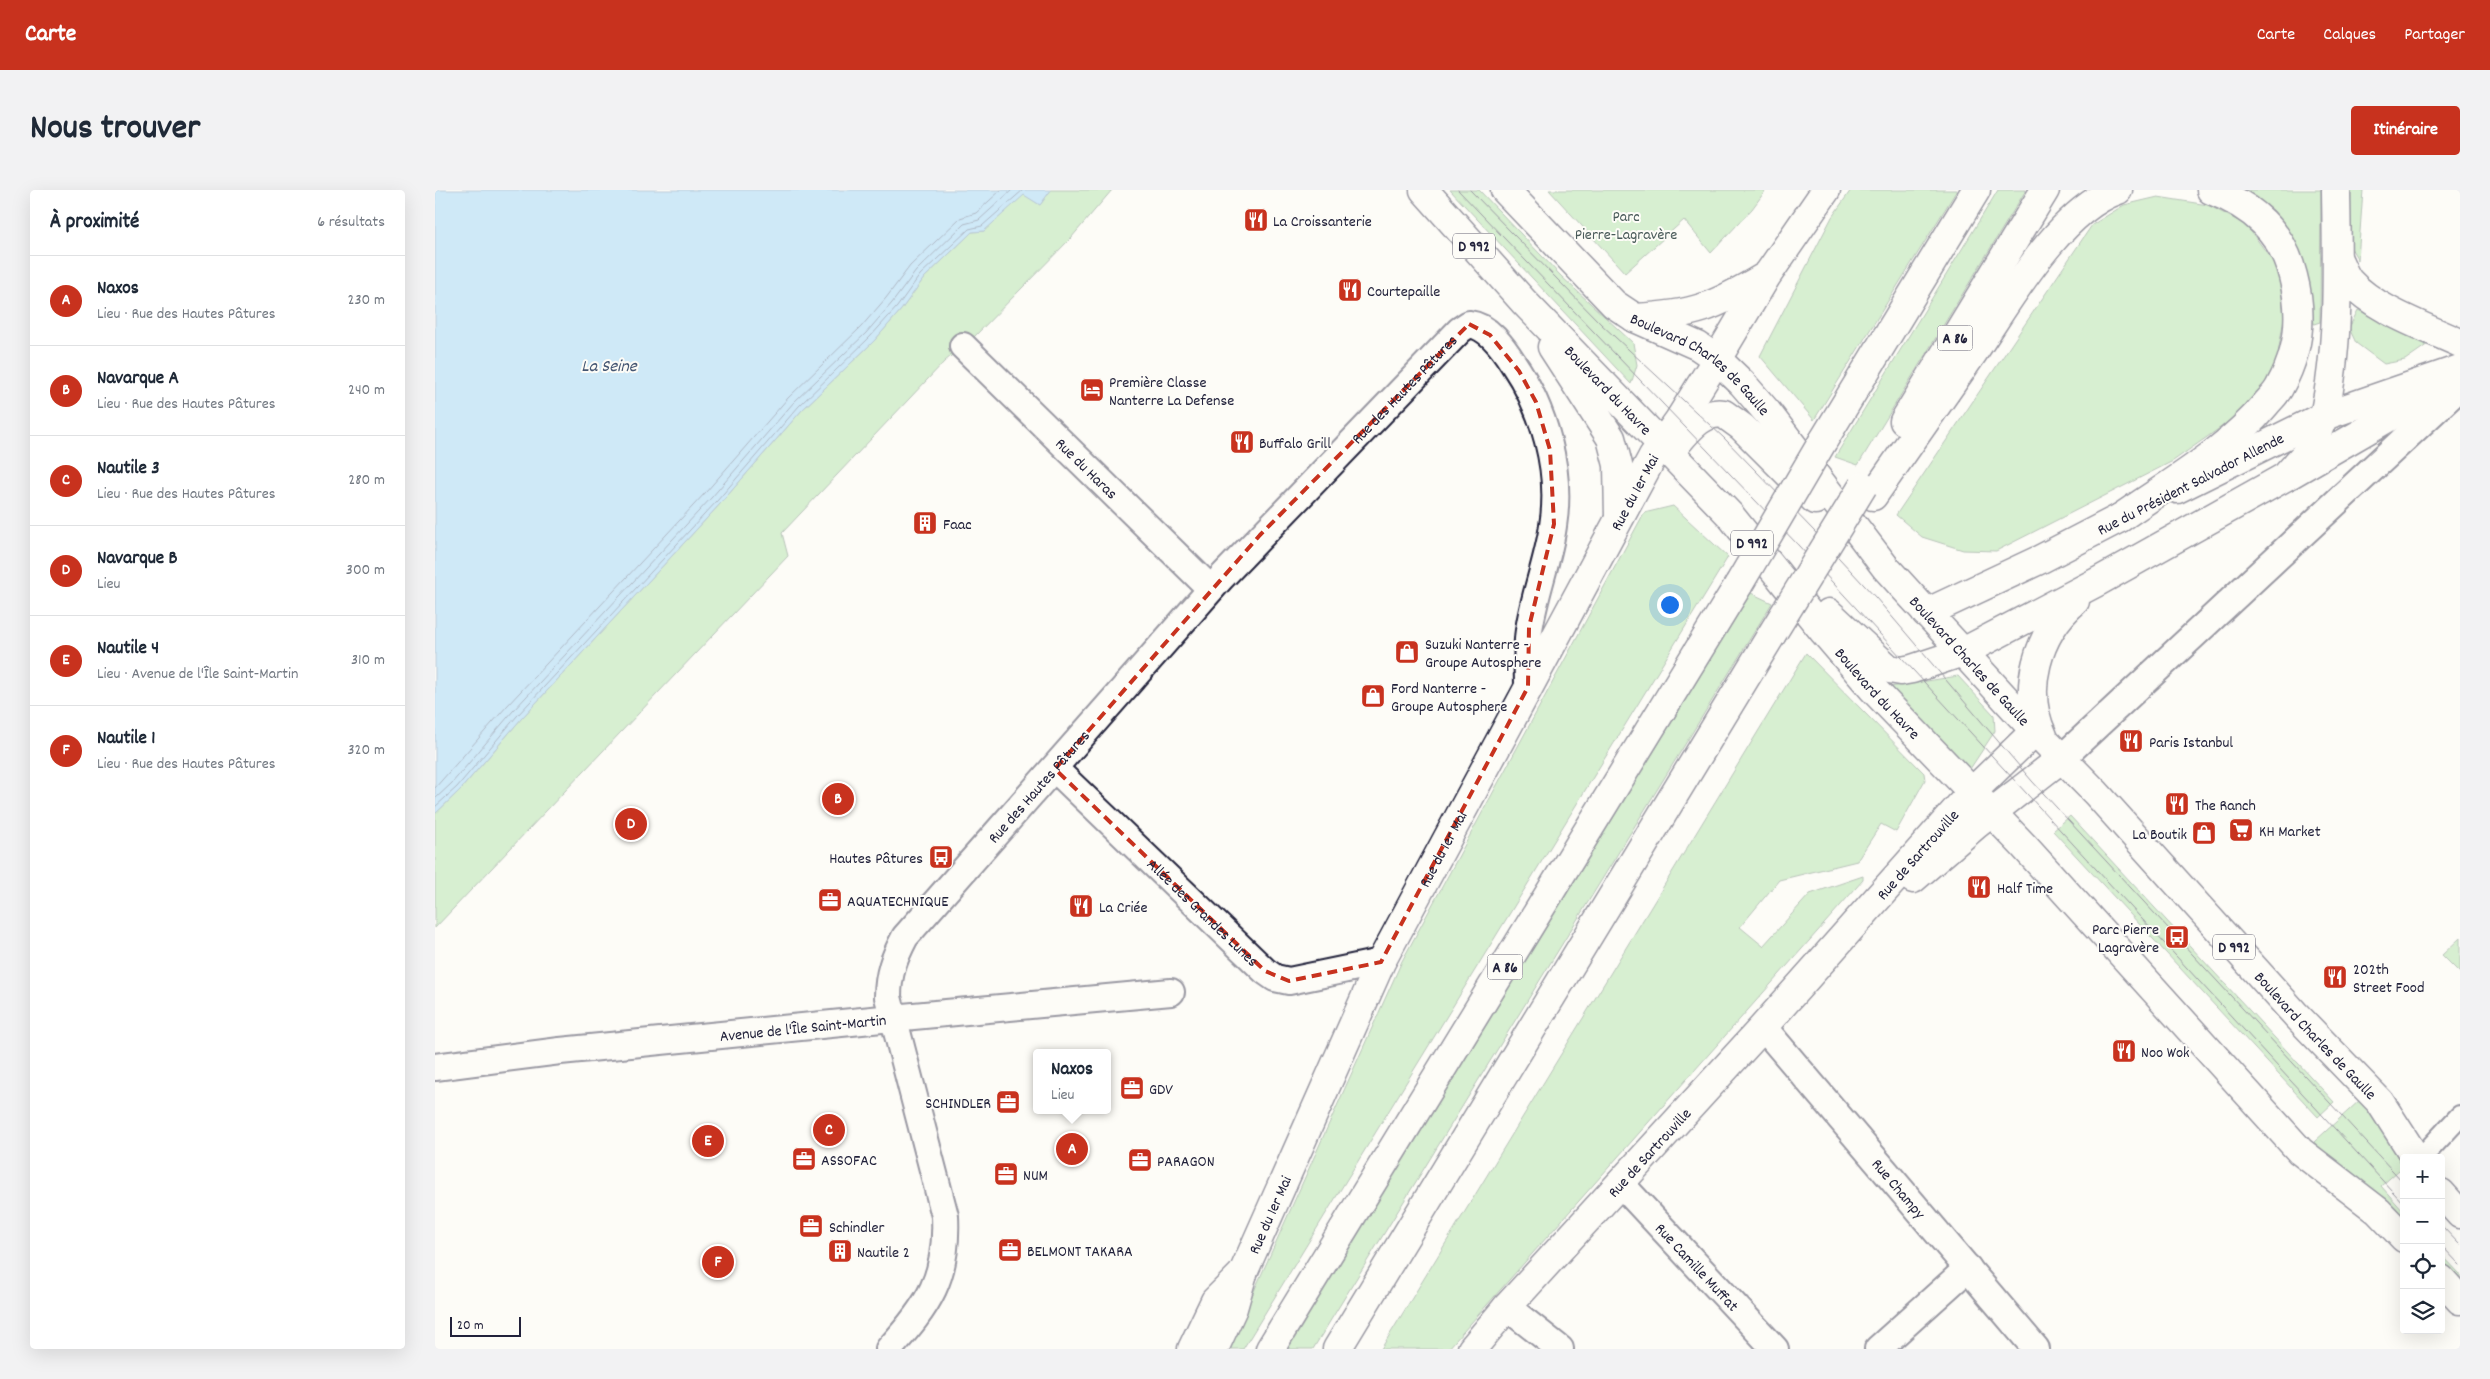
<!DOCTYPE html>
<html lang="fr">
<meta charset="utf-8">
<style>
body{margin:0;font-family:Dekko,sans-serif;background:#f2f2f3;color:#1f2937}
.controls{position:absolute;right:15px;bottom:15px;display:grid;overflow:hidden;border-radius:5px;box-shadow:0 5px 20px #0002}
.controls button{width:45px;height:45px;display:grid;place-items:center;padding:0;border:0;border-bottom:1px solid #e0e1e3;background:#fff;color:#1f2937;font:25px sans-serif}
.scale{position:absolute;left:15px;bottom:12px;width:71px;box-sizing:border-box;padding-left:5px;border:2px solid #22223b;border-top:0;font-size:14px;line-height:18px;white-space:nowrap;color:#22223b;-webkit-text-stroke:4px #fdfcf7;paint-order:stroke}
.you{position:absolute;left:1234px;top:414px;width:18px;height:18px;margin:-12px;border:4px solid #fff;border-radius:50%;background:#1a73e8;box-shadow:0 0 0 8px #1a73e833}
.badge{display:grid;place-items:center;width:32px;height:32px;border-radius:50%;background:#c8321e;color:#fff;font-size:16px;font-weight:700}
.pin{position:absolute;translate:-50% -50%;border:2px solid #fff;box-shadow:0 1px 5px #0006}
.popup{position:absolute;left:598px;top:859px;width:78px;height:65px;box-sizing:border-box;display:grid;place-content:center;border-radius:5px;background:#fff;filter:drop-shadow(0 1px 4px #0005);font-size:16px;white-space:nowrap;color:#747a83}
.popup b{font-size:19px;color:#1f2937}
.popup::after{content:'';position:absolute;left:50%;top:100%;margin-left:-10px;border:10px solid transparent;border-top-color:#fff}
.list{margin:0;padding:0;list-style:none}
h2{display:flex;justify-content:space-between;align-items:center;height:65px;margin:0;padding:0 20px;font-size:21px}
h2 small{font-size:16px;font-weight:400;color:#747a83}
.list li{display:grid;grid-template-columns:32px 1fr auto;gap:15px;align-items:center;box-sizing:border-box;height:90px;padding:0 20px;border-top:1px solid #e0e1e3}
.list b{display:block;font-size:19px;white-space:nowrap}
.list p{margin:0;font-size:16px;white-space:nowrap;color:#747a83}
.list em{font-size:16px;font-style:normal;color:#747a83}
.icon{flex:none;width:28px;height:28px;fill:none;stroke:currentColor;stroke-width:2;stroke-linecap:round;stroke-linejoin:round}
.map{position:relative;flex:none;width:2025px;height:1159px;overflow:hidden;border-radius:5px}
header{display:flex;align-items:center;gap:30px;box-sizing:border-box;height:70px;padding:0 25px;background:#c8321e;color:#fff}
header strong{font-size:24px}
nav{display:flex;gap:28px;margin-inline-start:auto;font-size:18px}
.intro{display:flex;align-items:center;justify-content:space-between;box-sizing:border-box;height:120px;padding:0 30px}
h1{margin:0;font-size:35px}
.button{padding:12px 22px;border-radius:5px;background:#c8321e;color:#fff;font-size:18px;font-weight:700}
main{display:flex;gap:30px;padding:0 30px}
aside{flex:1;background:#fff;border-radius:5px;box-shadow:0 5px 20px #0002}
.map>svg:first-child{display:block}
.green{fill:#a9dfa2;stroke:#66806e}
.water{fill:#97d2f7;stroke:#688cac}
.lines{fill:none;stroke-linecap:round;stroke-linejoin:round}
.shore{stroke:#516886;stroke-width:1}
.pedestrian-casing{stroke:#22223b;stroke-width:24}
.minor-casing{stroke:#22223b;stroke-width:30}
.tertiary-casing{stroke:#22223b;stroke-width:31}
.secondary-casing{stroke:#22223b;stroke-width:31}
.primary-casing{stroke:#22223b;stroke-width:31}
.motorway-casing{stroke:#22223b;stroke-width:31}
.pedestrian{stroke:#fdfcf7;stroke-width:20}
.minor{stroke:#fdfcf7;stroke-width:26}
.tertiary{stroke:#fdfcf7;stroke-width:28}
.secondary{stroke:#fdfcf7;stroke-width:28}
.primary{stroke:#fdfcf7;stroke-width:28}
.motorway{stroke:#fdfcf7;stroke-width:28}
.tram{stroke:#22223b;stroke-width:1}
.motorway-bridge-casing{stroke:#22223b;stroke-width:31;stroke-linecap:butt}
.motorway-bridge{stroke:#fdfcf7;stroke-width:28}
.marked{fill:none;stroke:#c8321e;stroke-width:4;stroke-dasharray:10 6;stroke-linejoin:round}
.labels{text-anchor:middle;stroke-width:4;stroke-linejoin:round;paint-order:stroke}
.shield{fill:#fdfcf7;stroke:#646373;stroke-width:1}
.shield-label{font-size:15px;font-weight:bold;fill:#22223b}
.park-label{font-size:16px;fill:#4a5b5a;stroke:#fdfcf7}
.poi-label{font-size:16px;fill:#22223b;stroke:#fdfcf7;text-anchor:start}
.street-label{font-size:16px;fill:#22223b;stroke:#fdfcf7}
.water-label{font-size:18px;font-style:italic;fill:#455773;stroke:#fdfcf7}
</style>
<header>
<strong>Carte</strong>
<nav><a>Carte</a><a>Calques</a><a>Partager</a></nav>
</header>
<div class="intro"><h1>Nous trouver</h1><a class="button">Itinéraire</a></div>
<main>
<aside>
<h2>À proximité<small>6 résultats</small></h2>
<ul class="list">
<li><span class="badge">A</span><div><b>Naxos</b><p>Lieu · Rue des Hautes Pâtures</p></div><em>230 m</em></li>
<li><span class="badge">B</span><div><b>Navarque A</b><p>Lieu · Rue des Hautes Pâtures</p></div><em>240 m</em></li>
<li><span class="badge">C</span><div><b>Nautile 3</b><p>Lieu · Rue des Hautes Pâtures</p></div><em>280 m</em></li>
<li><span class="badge">D</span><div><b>Navarque B</b><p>Lieu</p></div><em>300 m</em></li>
<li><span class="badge">E</span><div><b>Nautile 4</b><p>Lieu · Avenue de l'Île Saint-Martin</p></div><em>310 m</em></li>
<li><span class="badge">F</span><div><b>Nautile 1</b><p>Lieu · Rue des Hautes Pâtures</p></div><em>320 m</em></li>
</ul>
</aside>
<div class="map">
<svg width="2025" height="1159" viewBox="0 0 2025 1159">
<rect width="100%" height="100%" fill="#fdfcf7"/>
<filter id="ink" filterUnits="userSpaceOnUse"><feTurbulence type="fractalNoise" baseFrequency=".02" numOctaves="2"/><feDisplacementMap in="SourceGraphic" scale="10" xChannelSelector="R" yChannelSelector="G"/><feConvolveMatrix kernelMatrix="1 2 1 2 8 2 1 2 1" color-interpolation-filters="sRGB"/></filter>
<g filter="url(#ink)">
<g class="green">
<polygon points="616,0 677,0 636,48 537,149 510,171 347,343 353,366 0,738 0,624 25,600 86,529 285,314 367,220 439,151 466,120 489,88 537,42 549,41 589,4 605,15"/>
<polygon points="1015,0 1044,0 1126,86 1198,153 1202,175 1196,194"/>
<polygon points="1114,0 1331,0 1317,19 1276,63 1249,30 1190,83"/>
<polygon points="1416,0 1522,0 1379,230 1325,166 1397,27"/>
<polygon points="1563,0 1591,0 1423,275 1400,267"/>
<polygon points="1810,0 1886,0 1885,132 1879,134 1872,83 1859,51 1838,20"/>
<polygon points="1916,0 1928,0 1923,70 1912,51"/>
<polygon points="1723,7 1773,15 1811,35 1844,79 1849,128 1840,181 1809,221 1738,271 1561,361 1528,360 1487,347 1461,325 1657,35 1689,15"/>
<polygon points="1923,120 1993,154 1970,170 1949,174 1921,153 1914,138"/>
<polygon points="1238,316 1293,367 808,1159 793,1159 967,771 1209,323"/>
<polygon points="1316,403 1337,413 878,1159 853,1159"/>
<polygon points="1371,463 1489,583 1490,590 1461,642 1446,634 1422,671 1344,690 1305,737 1328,756 1375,704 1428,686 1428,690 1013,1159 946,1159"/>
<polygon points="1523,486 1559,525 1560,541 1533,582 1455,497"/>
<polygon points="1635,626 1899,912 1883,927 1618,641"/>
<polygon points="2025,748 2025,783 2007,765"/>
<path d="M1925,910C1942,932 1969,956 1969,985L1964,980L1946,996L1969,1022V1030L1897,972L1879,952Z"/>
<polygon points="2006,1064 2025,1084 2025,1092 2006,1072"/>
</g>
<polygon class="water" points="0,0 616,0 605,15 589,5 549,41 537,42 489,88 466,120 439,151 367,220 285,314 86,529 25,600 0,624"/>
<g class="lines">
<g class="shore">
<polyline points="0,598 72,516 271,302 353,208 426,137 451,108 475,76 525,28 541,23 566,0"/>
<polyline points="0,609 17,593 78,521 277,307 359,212 431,143 457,113 481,81 529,34 544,30 577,0"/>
<polyline points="0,617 22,597 82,526 282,311 364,216 435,147 462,117 485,85 534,39 547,36 588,0"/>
</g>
<defs>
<polyline id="pedestrian" points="1986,968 2025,926"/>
<g id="minor">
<path id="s1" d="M528,156L776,399"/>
<polyline points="1627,568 2025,197"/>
<path id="s2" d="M620,579L830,781L840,788L854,791L946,772"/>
<path id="s3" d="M1328,837L1601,1159"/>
<path id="s4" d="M0,877L125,861L457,828L736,802"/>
<path id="s5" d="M1185,993L1340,1159"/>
<polyline points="1072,1117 1125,1159"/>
<path id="s6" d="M454,1159C494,1115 513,1087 510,1026L453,807C453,784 459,768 470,747L786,388L1025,140L1034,134C1053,136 1068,157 1078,173C1109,219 1127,280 1118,336C1113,371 1099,405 1094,440C1091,459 1093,478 1093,497"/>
<polyline points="1443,1159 1533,1078"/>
</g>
<g id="tertiary">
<polyline points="1854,285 2001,200"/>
<polyline points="1742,299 1889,226 2025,179"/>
</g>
<polyline id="secondary" points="757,1159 780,1111 808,1083"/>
<g id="primary">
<path id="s7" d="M989,0L1089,112L1295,325L1389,442L1437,498L1588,655L1865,961L1943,1021L1969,1048"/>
<path id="s8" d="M1070,0L1179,114L1200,128L1263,156L1282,169L1307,193L1332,222L1451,378L1600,541L1661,603L1861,825L1945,912L1981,968"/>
<polyline points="1117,157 1176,248 1183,275 1184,328"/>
<path d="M1242,253C1254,239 1269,220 1289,224L1307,237L1380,310"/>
<polyline points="1394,423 1454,479 1466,481 1477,479 1528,462 1664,391 1850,287 1875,259 1889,226"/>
<polyline points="1491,423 1604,370 1685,328"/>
<path d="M1608,546C1586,500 1602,444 1640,411"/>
<polyline points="1478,689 1542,634 1627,568"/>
<polyline points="2006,1003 2025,1024"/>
<path id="s9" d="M808,1083L946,772L1218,266L1244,230L1282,169"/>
<polyline points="2006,1089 2025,1110"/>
<path id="s10" d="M1072,1117L1328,837L1537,602L1600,541"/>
</g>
<g id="motorway">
<path d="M1902,68C1906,75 1909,85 1914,91C1940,120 1990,137 2025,153"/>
<path d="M1200,128C1259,125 1279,117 1329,87"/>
<polyline points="1282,169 1331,87 1391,0"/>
<path d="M1889,226C1905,153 1902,75 1901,0"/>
<polyline points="1469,231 1610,0"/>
<polyline points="1388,251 1541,0"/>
<path d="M1438,306C1472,258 1505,210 1538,163C1573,112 1624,20 1683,0"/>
<path d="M1685,328C1735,293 1792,261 1831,214C1836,208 1842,203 1845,196C1864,162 1868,124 1858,86C1847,41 1817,16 1776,0"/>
<polyline points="779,1159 798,1118 808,1083"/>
<polyline points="835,1159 1304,394"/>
<polyline points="902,1159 1337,444"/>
<polyline points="1037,1159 1072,1117"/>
</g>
</defs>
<use href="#pedestrian" class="pedestrian-casing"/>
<use href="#minor" class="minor-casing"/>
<use href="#tertiary" class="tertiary-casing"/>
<use href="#secondary" class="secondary-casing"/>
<use href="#primary" class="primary-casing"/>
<use href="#motorway" class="motorway-casing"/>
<use href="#pedestrian" class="pedestrian"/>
<use href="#minor" class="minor"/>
<use href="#tertiary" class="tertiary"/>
<use href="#secondary" class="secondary"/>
<use href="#primary" class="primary"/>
<use href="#motorway" class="motorway"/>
<g class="tram">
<polyline points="1023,0 1364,356 1969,1014"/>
<polyline points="1035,0 1166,134 1289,248 1379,341 1441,408 1597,591 1969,993"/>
<polyline points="2006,1035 2025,1055"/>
<polyline points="2006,1055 2025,1075"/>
</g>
<defs>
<g id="motorway-bridge">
<polyline points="1304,394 1388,251"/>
<polyline points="1337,444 1428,296"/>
</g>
</defs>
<use href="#motorway-bridge" class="motorway-bridge-casing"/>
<use href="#motorway-bridge" class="motorway-bridge"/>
</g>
</g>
<path d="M0 0H2025V1159H0ZM1034,134L1055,145L1084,181L1101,212L1115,260L1119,334L1094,437L1093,497L946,772L854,791L830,781L620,579L825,345Z" fill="#fdfcf7" fill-opacity=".55" fill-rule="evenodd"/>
<path class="marked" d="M1034,134L1055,145L1084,181L1101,212L1115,260L1119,334L1094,437L1093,497L946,772L854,791L830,781L620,579L825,345Z"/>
<defs>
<symbol id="restaurant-square" viewBox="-11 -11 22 22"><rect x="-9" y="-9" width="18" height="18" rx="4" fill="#c8321e" stroke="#fdfcf7"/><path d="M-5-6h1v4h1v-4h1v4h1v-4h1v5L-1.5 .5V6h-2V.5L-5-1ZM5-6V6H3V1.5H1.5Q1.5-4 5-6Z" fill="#fff"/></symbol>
<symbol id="hotel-square" viewBox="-11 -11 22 22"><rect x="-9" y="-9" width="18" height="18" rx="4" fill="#c8321e" stroke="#fdfcf7"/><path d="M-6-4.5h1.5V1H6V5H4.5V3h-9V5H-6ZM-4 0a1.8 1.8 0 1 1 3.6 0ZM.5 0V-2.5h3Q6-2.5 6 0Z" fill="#fff"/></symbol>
<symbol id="building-square" viewBox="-11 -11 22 22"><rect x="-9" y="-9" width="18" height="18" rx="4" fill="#c8321e" stroke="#fdfcf7"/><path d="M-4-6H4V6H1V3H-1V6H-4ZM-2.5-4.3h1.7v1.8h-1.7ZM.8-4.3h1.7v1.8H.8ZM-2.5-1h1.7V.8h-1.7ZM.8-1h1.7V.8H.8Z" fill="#fff"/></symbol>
<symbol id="shop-square" viewBox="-11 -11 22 22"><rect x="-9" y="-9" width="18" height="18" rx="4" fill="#c8321e" stroke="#fdfcf7"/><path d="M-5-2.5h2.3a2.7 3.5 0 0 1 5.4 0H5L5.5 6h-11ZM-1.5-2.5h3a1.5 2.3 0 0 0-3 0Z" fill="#fff"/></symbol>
<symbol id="supermarket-square" viewBox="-11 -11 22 22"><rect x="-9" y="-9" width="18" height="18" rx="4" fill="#c8321e" stroke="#fdfcf7"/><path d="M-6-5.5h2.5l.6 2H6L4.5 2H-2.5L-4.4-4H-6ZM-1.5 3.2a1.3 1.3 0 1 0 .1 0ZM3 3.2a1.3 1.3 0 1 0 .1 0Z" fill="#fff"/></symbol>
<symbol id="bus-square" viewBox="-11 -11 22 22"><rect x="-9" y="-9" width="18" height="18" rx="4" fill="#c8321e" stroke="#fdfcf7"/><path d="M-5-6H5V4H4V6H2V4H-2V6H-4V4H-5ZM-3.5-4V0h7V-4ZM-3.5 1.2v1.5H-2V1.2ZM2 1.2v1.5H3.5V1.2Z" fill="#fff"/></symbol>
<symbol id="office-square" viewBox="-11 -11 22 22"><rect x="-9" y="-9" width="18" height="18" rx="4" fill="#c8321e" stroke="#fdfcf7"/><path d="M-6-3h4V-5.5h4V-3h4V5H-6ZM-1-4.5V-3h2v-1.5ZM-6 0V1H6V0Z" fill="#fff"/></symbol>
</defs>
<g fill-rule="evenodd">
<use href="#restaurant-square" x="807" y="16" width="28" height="28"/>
<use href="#restaurant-square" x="901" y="86" width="28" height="28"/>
<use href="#hotel-square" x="643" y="186" width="28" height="28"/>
<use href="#restaurant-square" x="793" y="238" width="28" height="28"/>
<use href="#building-square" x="476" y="319" width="28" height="28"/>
<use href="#shop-square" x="958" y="448" width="28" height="28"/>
<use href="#shop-square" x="924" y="492" width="28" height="28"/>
<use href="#restaurant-square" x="1682" y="537" width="28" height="28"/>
<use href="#restaurant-square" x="1728" y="600" width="28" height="28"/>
<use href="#supermarket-square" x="1792" y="626" width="28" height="28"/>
<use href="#shop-square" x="1755" y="629" width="28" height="28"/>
<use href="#bus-square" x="492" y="653" width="28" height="28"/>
<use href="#restaurant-square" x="1530" y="683" width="28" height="28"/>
<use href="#office-square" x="381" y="696" width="28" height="28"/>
<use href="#restaurant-square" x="632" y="702" width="28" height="28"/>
<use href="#bus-square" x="1728" y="733" width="28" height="28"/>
<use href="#restaurant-square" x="1886" y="773" width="28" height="28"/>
<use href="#restaurant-square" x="1675" y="847" width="28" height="28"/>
<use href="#office-square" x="683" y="884" width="28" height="28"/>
<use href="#office-square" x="559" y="898" width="28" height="28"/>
<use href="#office-square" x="355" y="955" width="28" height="28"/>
<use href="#office-square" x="691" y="956" width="28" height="28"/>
<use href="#office-square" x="557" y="970" width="28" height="28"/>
<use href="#office-square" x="362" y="1022" width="28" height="28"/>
<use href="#office-square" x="561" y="1046" width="28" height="28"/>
<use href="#building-square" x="391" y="1047" width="28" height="28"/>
</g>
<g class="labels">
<g class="shield">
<rect x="1018" y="43.5" width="42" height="25" rx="4"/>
<rect x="1502.5" y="135.5" width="35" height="25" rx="4"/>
<rect x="1296" y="340.5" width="42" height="25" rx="4"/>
<rect x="1778" y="744.5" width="42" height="25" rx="4"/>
<rect x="1052.5" y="764.5" width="35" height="25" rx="4"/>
</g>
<g class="shield-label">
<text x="1039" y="61">D 992</text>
<text x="1520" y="153">A 86</text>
<text x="1317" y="358">D 992</text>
<text x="1799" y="762">D 992</text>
<text x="1070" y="782">A 86</text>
</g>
<g class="park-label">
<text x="1191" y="31">Parc<tspan x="1191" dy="18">Pierre-Lagravère</tspan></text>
</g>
<g class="poi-label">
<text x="838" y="36">La Croissanterie</text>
<text x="932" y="106">Courtepaille</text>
<text x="674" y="197">Première Classe<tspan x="674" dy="18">Nanterre La Defense</tspan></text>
<text x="824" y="258">Buffalo Grill</text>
<text x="508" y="339">Faac</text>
<text x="990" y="459">Suzuki Nanterre -<tspan x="990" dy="18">Groupe Autosphere</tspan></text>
<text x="956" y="503">Ford Nanterre -<tspan x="956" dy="18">Groupe Autosphere</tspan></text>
<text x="1714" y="557">Paris Istanbul</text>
<text x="1760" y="620">The Ranch</text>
<text x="1824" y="646">KH Market</text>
<text x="1752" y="649" text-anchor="end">La Boutik</text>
<text x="488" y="673" text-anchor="end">Hautes Pâtures</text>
<text x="1562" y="703">Half Time</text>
<text x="412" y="716">AQUATECHNIQUE</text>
<text x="664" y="722">La Criée</text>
<text x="1724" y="744" text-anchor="end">Parc Pierre<tspan x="1724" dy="18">Lagravère</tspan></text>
<text x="1918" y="784">202th<tspan x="1918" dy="18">Street Food</tspan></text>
<text x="1706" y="867">Noo Wok</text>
<text x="714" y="904">GDV</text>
<text x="556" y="918" text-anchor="end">SCHINDLER</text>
<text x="386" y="975">ASSOFAC</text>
<text x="722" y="976">PARAGON</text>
<text x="588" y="990">NUM</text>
<text x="394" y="1042">Schindler</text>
<text x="592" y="1066">BELMONT TAKARA</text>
<text x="422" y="1067">Nautile 2</text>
</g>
<g class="street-label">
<text dy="6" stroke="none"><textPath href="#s8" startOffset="264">Boulevard Charles de Gaulle</textPath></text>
<text dy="6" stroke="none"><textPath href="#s6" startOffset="1180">Rue des Hautes Pâtures</textPath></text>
<text dy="6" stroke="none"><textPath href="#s7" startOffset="272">Boulevard du Havre</textPath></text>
<text dy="6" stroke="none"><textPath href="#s1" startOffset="174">Rue du Haras</textPath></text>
<text transform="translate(1755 293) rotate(-27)" y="6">Rue du Président Salvador Allende</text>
<text dy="6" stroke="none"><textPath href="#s9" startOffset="874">Rue du 1er Mai</textPath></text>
<text dy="6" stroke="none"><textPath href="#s8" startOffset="669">Boulevard Charles de Gaulle</textPath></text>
<text dy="6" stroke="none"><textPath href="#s7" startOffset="678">Boulevard du Havre</textPath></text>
<text dy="6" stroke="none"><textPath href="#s6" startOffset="640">Rue des Hautes Pâtures</textPath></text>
<text dy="6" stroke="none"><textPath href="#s9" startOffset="469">Rue du 1er Mai</textPath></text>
<text dy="6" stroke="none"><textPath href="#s10" startOffset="611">Rue de Sartrouville</textPath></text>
<text dy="6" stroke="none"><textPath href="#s2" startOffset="206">Allée des Grandes Lunes</textPath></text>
<text dy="6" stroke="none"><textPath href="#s4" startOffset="370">Avenue de l'Île Saint-Martin</textPath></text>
<text dy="6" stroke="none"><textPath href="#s8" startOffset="1179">Boulevard Charles de Gaulle</textPath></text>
<text dy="6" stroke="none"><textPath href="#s10" startOffset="210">Rue de Sartrouville</textPath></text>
<text dy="6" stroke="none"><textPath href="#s3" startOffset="211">Rue Champy</textPath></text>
<text dy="6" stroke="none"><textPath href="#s9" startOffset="64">Rue du 1er Mai</textPath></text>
<text dy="6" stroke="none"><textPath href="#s5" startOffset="114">Rue Camille Muffat</textPath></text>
</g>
<g class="water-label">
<text x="174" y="181">La Seine</text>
</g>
</g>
</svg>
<div class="controls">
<button>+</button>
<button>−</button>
<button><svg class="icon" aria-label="locate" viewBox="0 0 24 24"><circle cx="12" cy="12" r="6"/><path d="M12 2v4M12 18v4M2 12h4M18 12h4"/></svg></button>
<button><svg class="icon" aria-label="layers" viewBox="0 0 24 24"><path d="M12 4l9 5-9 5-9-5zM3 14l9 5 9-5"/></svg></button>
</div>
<div class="scale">20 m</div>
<div class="you"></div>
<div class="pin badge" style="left:637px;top:959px">A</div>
<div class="popup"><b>Naxos</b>Lieu</div>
<div class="pin badge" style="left:403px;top:609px">B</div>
<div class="pin badge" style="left:394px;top:940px">C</div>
<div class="pin badge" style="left:196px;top:634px">D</div>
<div class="pin badge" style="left:273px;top:951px">E</div>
<div class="pin badge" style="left:283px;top:1072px">F</div>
</div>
</main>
